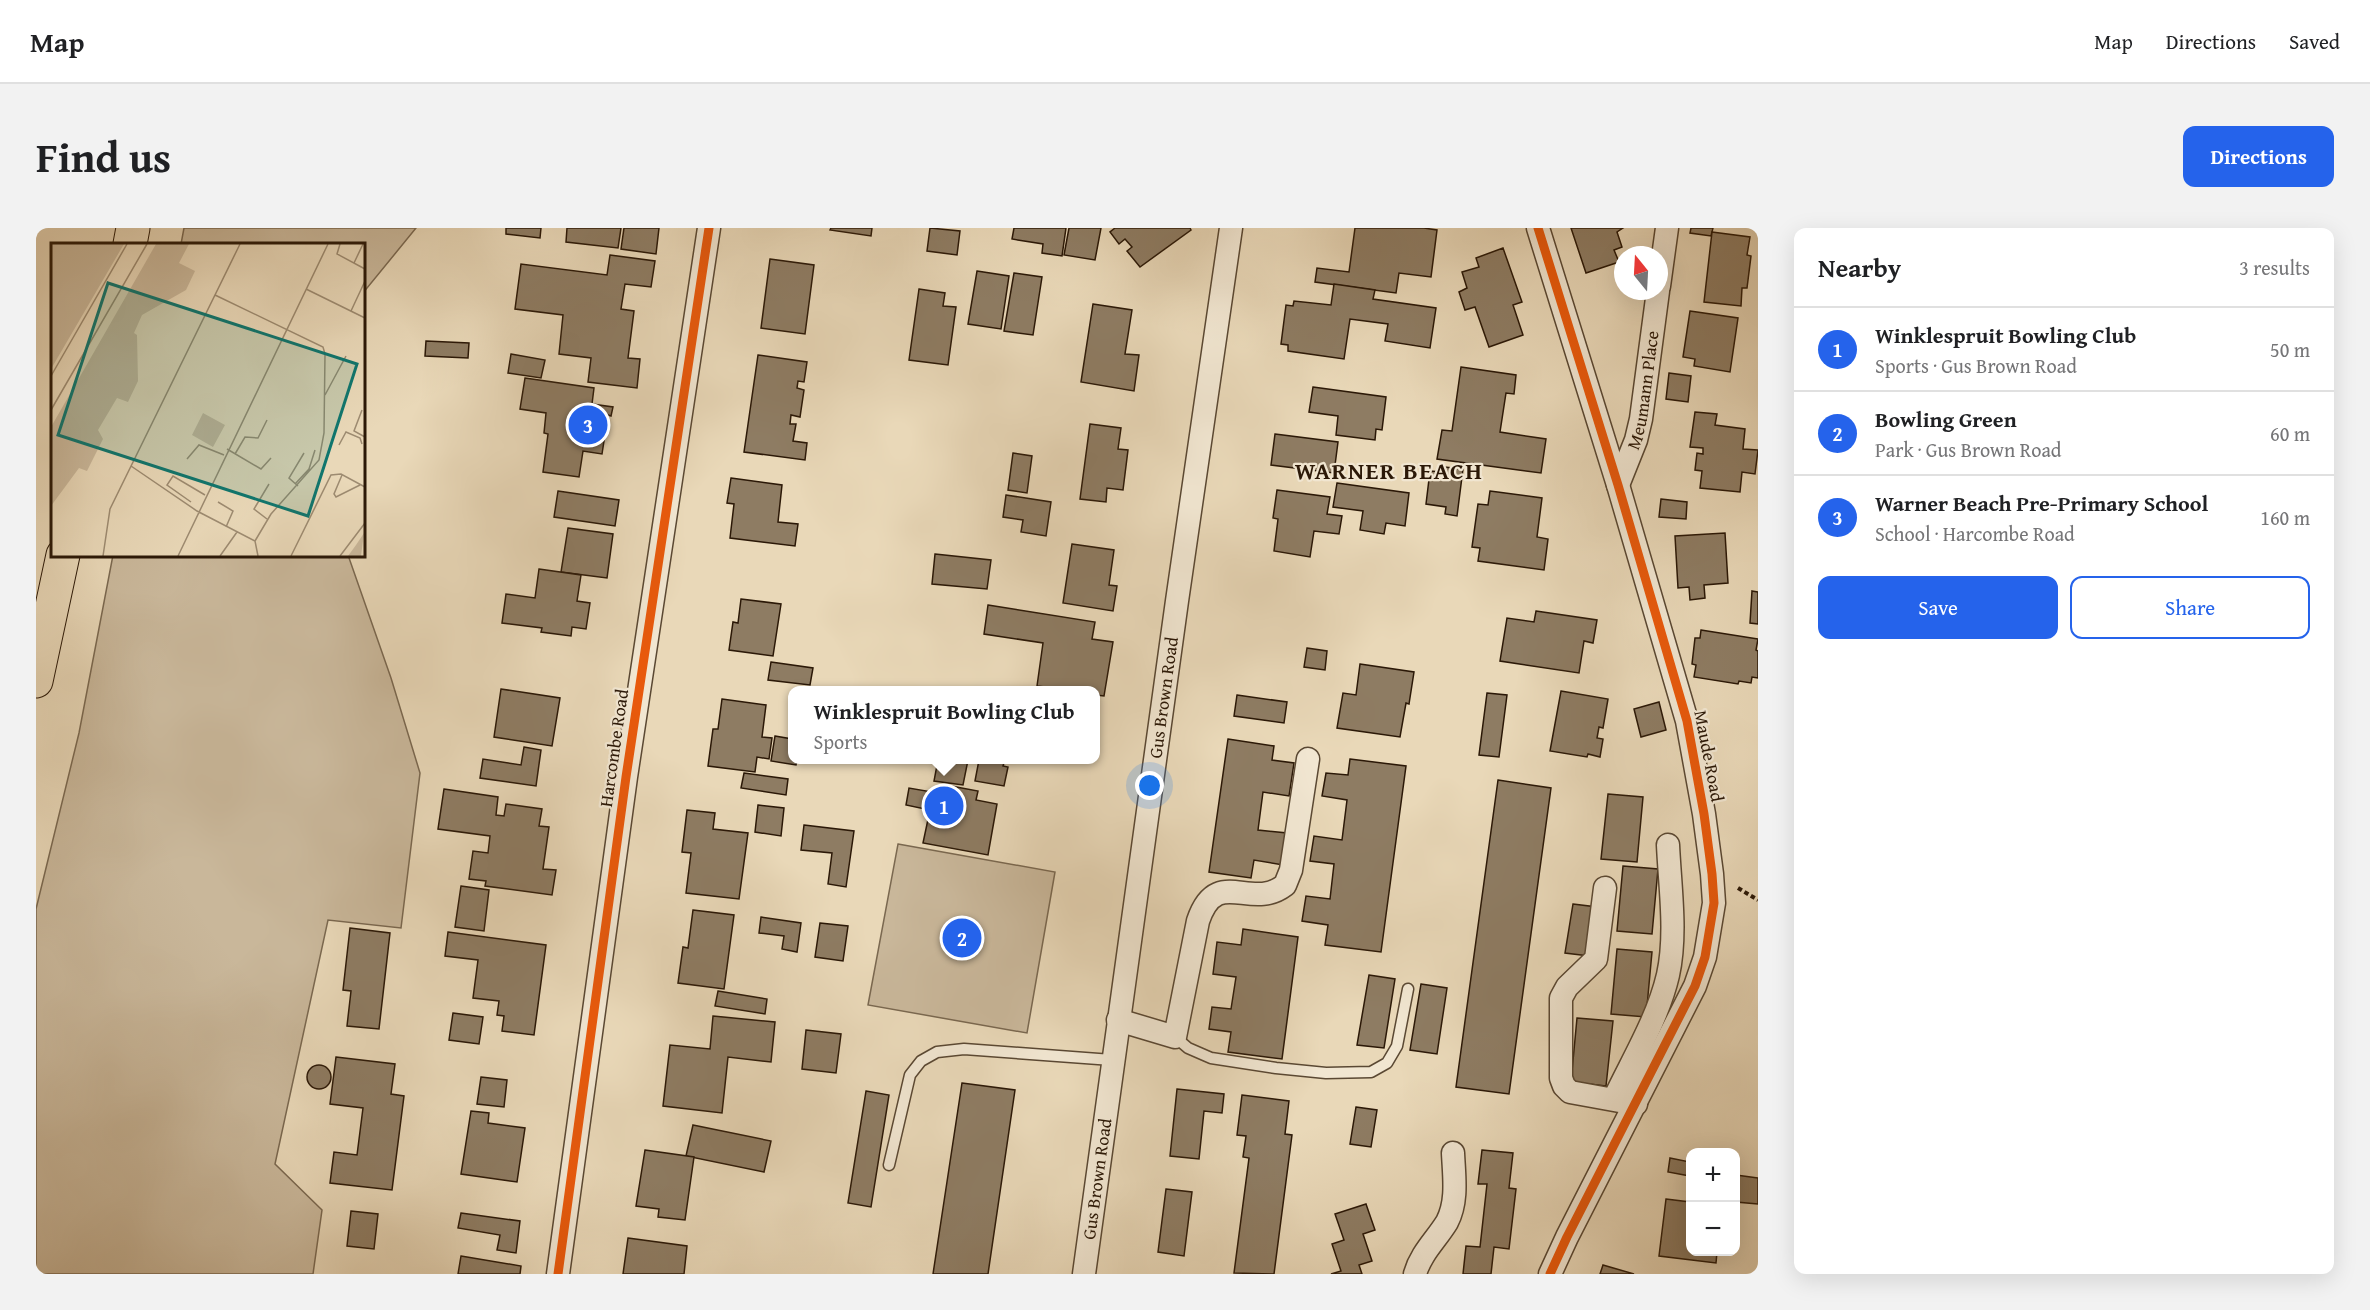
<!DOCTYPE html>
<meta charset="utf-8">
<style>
body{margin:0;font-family:"Gentium Book Plus",serif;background:#f2f2f2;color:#202124}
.controls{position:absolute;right:18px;bottom:18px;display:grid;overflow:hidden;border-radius:12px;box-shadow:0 6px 24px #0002}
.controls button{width:54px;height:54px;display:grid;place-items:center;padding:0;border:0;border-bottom:2px solid #e0e0e0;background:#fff;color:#202124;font:30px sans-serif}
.compass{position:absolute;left:1578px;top:18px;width:54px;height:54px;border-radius:50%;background:#fff;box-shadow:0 6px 24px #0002;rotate:342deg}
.you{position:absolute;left:1114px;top:558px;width:21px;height:21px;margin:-15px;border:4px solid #fff;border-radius:50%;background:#1a73e8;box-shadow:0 0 0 9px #1a73e833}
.badge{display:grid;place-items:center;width:39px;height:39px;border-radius:50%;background:#2563eb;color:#fff;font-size:20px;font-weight:700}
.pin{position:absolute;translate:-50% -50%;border:3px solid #fff;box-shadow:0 2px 6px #0006}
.popup{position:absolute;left:752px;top:458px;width:312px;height:78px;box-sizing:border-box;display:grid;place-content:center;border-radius:12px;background:#fff;filter:drop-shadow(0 2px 4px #0005);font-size:20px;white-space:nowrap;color:#757577}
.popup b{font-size:22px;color:#202124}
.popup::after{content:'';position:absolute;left:50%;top:100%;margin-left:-12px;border:12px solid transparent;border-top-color:#fff}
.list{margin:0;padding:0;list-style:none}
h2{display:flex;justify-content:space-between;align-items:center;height:78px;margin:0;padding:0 24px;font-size:26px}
h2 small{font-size:20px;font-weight:400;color:#757577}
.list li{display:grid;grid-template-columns:39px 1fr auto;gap:18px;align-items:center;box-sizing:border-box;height:84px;padding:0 24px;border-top:2px solid #e0e0e0}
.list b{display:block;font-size:22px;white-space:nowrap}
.list p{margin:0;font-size:20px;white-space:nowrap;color:#757577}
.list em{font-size:20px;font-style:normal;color:#757577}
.actions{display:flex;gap:12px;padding:18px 24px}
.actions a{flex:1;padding:14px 0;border:2px solid #2563eb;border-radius:12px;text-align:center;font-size:21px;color:#2563eb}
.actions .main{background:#2563eb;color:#fff}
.map{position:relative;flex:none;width:1722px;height:1046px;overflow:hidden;border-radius:12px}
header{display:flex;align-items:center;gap:36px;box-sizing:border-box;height:84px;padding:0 30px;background:#fff;border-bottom:2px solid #e0e0e0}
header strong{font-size:28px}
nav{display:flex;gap:33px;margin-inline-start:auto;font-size:21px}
.intro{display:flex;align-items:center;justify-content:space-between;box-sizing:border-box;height:144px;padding:0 36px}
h1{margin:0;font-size:42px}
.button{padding:15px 27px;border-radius:12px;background:#2563eb;color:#fff;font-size:21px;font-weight:700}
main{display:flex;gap:36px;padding:0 36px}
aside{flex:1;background:#fff;border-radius:12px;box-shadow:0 6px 24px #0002}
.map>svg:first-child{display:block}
.green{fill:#c9b79a;stroke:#7a6850;stroke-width:1.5}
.building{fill:#8e7c63;stroke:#2b1807;stroke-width:1.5}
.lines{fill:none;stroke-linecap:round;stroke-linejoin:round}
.service-casing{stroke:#5a4833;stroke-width:13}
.minor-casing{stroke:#5a4833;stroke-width:25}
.motorway-casing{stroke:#2b1807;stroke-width:35}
.path{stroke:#2b1807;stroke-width:4;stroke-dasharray:4.5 3;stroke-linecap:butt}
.service{stroke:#f1e6d1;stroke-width:10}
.minor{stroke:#f1e6d1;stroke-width:22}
.motorway{stroke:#e9d8b8;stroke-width:33}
.cycleway-casing{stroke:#f1e6d1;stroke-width:13}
.cycleway{stroke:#e8590c;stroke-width:9}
.labels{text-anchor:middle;stroke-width:4.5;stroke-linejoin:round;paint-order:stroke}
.street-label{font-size:18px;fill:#2b1807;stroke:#f1e6d1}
.district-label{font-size:24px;font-weight:bold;letter-spacing:1.5px;fill:#2b1807;stroke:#f1e6d1}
.inset-road{fill:none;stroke:#9d8b71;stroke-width:1.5}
.view{fill:#0f766e;fill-opacity:0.15;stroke:#0f766e;stroke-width:3}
.inset-edge{fill:none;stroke:#2b1807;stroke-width:3}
</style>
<header>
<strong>Map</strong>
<nav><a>Map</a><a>Directions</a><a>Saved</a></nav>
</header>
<div class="intro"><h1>Find us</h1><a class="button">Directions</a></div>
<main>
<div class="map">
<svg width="1722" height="1046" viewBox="0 0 1722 1046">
<rect width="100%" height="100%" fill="#e9d8b8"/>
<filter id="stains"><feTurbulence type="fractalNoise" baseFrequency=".00333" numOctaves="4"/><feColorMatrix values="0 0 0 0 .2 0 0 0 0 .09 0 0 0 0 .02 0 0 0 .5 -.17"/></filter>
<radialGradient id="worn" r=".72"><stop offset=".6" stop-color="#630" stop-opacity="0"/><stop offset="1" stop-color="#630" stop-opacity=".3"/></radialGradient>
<g class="green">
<polygon points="148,0 380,0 327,65 327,16 145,16"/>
<polygon points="77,327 312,327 355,450 384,545 365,700 292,692 239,936 286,982 277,1046 0,1046 0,681 43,505"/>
<polygon points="862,616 1019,644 991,805 832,777"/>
</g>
<g class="building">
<polygon points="470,0 505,0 504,10 470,6"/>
<polygon points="531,0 585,0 582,20 530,14"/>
<polygon points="588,0 623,0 620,26 585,21"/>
<polygon points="795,0 836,0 835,8 794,2"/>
<polygon points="894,0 924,3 921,27 891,23"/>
<polygon points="978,0 1030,0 1026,28 1006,25 1007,16 976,11"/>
<polygon points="1033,0 1065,0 1059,32 1028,27"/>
<polygon points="1079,0 1154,0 1155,2 1104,39 1091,23 1096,19 1089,11 1083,16 1074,4"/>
<polygon points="1319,0 1388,0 1401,2 1395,49 1363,45 1360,65 1279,54 1281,40 1313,44"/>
<polygon points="1535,0 1587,0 1581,4 1586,19 1578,22 1583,34 1550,45"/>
<polygon points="1655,0 1677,0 1675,8 1654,5"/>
<polygon points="1676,4 1714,9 1711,27 1715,28 1711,60 1706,60 1705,78 1668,74"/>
<polygon points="1467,20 1486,74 1477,77 1487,107 1453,119 1439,79 1429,82 1423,64 1431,60 1426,44 1443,39 1440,30"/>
<polygon points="574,27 619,33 615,59 589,56 585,81 598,83 592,130 604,131 601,160 552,154 555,130 523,126 527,87 479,81 485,36 571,47"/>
<polygon points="734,31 778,37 769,106 725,100"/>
<polygon points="941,43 973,48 965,101 932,96"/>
<polygon points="978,45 1006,49 997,107 968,103"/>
<polygon points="1298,56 1339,62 1337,71 1400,80 1394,120 1349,113 1352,96 1314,91 1308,131 1252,123 1252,117 1245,116 1250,77 1257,78 1258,73 1295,77"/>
<polygon points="883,61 909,65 907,78 920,79 912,137 873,132"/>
<polygon points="1057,76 1096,82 1089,126 1103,127 1098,163 1045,154"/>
<polygon points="1654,83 1702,90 1694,144 1658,138 1659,131 1647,129"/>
<polygon points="390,113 433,115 432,130 389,128"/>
<polygon points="475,126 509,132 505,150 472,145"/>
<polygon points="722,127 771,134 768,154 762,153 761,160 768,162 764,189 755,187 754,196 760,196 757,213 771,215 769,232 708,224"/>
<polygon points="1425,139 1480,147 1478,166 1470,165 1464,204 1510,211 1505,245 1401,231 1406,202 1416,203"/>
<polygon points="1633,145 1655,148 1652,174 1630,171"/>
<polygon points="489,150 558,160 556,176 577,179 575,188 572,187 566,226 547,223 543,249 507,244 512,206 508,205 510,185 484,181"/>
<polygon points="1277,159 1350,169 1346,202 1340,201 1339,212 1300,207 1302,188 1273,184"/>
<polygon points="1659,184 1681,186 1679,197 1709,201 1707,221 1722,222 1719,246 1706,244 1704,264 1664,260 1666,243 1659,242 1661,225 1667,226 1667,220 1654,219"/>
<polygon points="1054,196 1085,200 1082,221 1092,222 1087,262 1071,260 1070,274 1044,271"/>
<polygon points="1239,206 1302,214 1298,245 1235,237"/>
<polygon points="977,225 996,228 991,265 972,262"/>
<polygon points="1408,239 1427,241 1421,288 1409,286 1410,279 1390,276 1394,243 1407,244"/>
<polygon points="695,250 746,257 742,294 762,296 759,318 694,310 698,276 691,275"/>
<polygon points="1301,255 1373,265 1369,298 1350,295 1348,306 1324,302 1327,283 1297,279"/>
<polygon points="1241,262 1294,269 1291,286 1306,288 1303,306 1278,303 1274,329 1238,323 1242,291 1237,290"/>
<polygon points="522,263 583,272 579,298 518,289"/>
<polygon points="1454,263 1506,270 1501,309 1512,311 1508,342 1442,333 1444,320 1436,319 1442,276 1452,277"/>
<polygon points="970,267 1015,274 1010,308 985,304 987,292 967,289"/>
<polygon points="1625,271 1651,274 1650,291 1623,289"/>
<polygon points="532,300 577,306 571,350 525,344"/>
<polygon points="1689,305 1692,355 1668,357 1669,370 1654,372 1653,359 1642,360 1639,308"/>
<polygon points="1036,316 1078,322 1073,357 1081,358 1077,383 1027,375"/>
<polygon points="899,326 955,332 951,361 896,356"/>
<polygon points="503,341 545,347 541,373 554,375 550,401 536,399 535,408 505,404 506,400 466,395 470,366 499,370"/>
<polygon points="1716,363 1722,364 1722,396 1714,395"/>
<polygon points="705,371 745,376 737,428 693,422 697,394 702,395"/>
<polygon points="952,377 1059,394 1056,411 1077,414 1068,468 1060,467 1060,462 1033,462 1001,458 1007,415 948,406"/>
<polygon points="1500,383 1561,392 1557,415 1548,413 1543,445 1464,433 1471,390 1498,394"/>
<polygon points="1665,402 1722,411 1720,422 1722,423 1722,450 1716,449 1715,455 1703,453 1702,456 1658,449 1660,437 1656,436 1659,410 1664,410"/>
<polygon points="1271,420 1291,423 1289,442 1268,439"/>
<polygon points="735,434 777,440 774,457 732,452"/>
<polygon points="1324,436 1378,444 1373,476 1370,475 1364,509 1301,500 1307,465 1320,467"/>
<polygon points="465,461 524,470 516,518 458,509"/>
<polygon points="1525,463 1572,471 1567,500 1563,499 1561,510 1567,511 1564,529 1552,526 1551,529 1514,523"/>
<polygon points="1451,465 1471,467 1463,529 1443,527"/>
<polygon points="1201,467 1251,474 1248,495 1198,488"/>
<polygon points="686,471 730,477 726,509 736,510 733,531 721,529 719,544 672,538 677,501 682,501"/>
<polygon points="1623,474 1630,502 1605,509 1598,481"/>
<polygon points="739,508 756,511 756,532 761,532 760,537 735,533"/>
<polygon points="1192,511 1238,518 1236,532 1258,535 1253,568 1227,564 1222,602 1251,605 1247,637 1218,632 1215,650 1173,644"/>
<polygon points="488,519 505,522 500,558 444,550 447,531 485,537"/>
<polygon points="1314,531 1370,538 1345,724 1289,717 1292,697 1266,693 1270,668 1294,671 1298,636 1274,633 1278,608 1306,612 1311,572 1286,568 1290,545 1312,547"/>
<polygon points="902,532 932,532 927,557 898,553"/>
<polygon points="943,532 969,532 967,538 972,539 968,558 939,553"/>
<polygon points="708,545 752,551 750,567 705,560"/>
<polygon points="1462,552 1515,560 1473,866 1420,859"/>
<polygon points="915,558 942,563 940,572 961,576 952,627 887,615 894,582 870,577 873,560 913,567"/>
<polygon points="408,561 462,569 460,587 468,588 470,576 506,581 503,598 513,599 507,641 520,642 516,667 449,658 450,653 433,651 437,623 452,625 454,608 402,601"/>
<polygon points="1572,566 1607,569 1601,634 1565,631"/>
<polygon points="722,577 748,580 745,608 719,604"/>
<polygon points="651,582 679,585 677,601 712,605 703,671 650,665 655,625 646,624"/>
<polygon points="768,597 818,603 810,659 792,656 796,625 765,622"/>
<polygon points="1587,638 1622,641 1616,706 1581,703"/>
<polygon points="425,658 453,662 448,703 419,699"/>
<polygon points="1537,676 1561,679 1553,728 1529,725"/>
<polygon points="657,682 698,687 688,761 642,755 647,719 652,720"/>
<polygon points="725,689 765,695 761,724 746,721 748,708 723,705"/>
<polygon points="784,695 812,698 807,733 779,729"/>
<polygon points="314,700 354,705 343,801 311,798 315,763 307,762"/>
<polygon points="1207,701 1262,709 1246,831 1192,824 1195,804 1173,801 1176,779 1195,781 1200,749 1177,746 1181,714 1205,717"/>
<polygon points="412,704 510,717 498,807 466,803 468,788 461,787 463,773 437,770 442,732 409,728"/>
<polygon points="1581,721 1616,724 1610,789 1575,786"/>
<polygon points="1333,747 1359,751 1348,820 1321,817"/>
<polygon points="1385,756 1411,760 1401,826 1374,822"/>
<polygon points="682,763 731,771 729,786 679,778"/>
<polygon points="417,785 447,789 443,816 413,812"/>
<polygon points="677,788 739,794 735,834 692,829 686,885 627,878 634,817 674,821"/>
<polygon points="1541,790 1577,793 1570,858 1535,854"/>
<polygon points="770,802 805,806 800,845 766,841"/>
<polygon points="300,829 359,836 355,866 368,868 356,962 294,955 298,924 321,927 327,880 294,876"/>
<circle cx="283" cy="849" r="12"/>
<polygon points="445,849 471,852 468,879 441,876"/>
<polygon points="926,855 979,862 952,1046 897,1046"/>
<polygon points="1141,861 1188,866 1186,885 1168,883 1163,931 1134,928"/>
<polygon points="830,863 853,867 835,979 812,975"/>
<polygon points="1206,867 1253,873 1249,906 1256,907 1238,1046 1198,1045 1213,930 1207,929 1210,908 1201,907"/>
<polygon points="1320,879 1341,882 1335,919 1314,916"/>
<polygon points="435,883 453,885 452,895 489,900 481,954 425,946"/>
<polygon points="657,897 735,913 728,944 650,928"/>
<polygon points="609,922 658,929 649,992 622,989 623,981 600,978"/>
<polygon points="1446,922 1477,925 1473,960 1480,961 1473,1021 1458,1019 1455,1046 1427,1046 1430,1018 1444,1019 1451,956 1442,956"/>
<polygon points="1634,930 1654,934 1654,948 1632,944"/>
<polygon points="1700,947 1722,950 1722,976 1700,974"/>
<polygon points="1130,961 1156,964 1148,1028 1122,1024"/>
<polygon points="1630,971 1654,974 1654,1024 1681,1024 1680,1035 1623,1028"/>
<polygon points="1330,976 1339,1002 1327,1006 1336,1033 1323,1037 1326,1046 1295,1046 1305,1043 1296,1016 1308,1012 1299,986"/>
<polygon points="315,983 342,986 338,1021 311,1018"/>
<polygon points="425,985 484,993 480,1025 461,1022 464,1007 422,1000"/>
<polygon points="592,1010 651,1018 648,1046 587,1046"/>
<polygon points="425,1028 485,1038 484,1046 422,1046"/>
<polygon points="1567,1037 1598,1046 1564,1046"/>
</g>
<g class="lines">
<defs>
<g id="service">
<polyline points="1139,809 1152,820 1175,830 1240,840 1290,845 1335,844 1351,835 1361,818 1372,761"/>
<polyline points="853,937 874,847 885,833 901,824 928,821 1076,832"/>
</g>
<g id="minor">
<polyline points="1502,0 1582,257 1651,493 1668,586 1676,646 1678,675 1669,729 1659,758 1531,1009 1514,1046"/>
<polyline points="1623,58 1631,0"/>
<path id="s1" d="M1582,257L1600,212L1605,191L1622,63"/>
<polyline points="1569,660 1560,731 1531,759 1525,770 1525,850 1528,858 1534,864 1600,876"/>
<path d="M1082,792L1139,809L1162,693C1181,637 1214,684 1249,657L1255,642L1272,531"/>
<path d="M1578,871C1597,831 1622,790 1632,747C1641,706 1634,660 1632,617"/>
<polyline points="522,1046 590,549 673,0"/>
<path id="s2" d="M1048,1046L1141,373L1195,0"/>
<path d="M1379,1046C1385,1025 1400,1012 1411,994C1422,973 1418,948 1417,925"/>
</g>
<g id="motorway">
<polyline points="94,16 97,0"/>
<polyline points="0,453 27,327"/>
</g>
</defs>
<use href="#service" class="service-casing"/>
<use href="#minor" class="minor-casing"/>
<use href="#motorway" class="motorway-casing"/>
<polyline class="path" points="1702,660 1722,672"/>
<use href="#service" class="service"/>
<use href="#minor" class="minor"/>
<use href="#motorway" class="motorway"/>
<defs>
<g id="cycleway">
<polyline points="1502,0 1582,257 1651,493 1668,586 1676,646 1678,675 1669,729 1659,758 1531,1009 1514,1046"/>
<polyline points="522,1046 590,549 673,0"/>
</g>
</defs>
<use href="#cycleway" class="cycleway-casing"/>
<use href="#cycleway" class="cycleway"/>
</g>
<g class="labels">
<g class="street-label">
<text dy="6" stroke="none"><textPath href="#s1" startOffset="99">Meumann Place</textPath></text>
<text dy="6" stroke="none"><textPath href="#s2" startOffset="582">Gus Brown Road</textPath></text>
<text transform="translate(578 520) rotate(-82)" y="6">Harcombe Road</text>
<text transform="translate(1673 528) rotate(79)" y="6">Maude Road</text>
<text dy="6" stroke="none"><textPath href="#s2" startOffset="96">Gus Brown Road</textPath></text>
</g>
<g class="district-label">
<text x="1353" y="251">WARNER BEACH</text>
</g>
</g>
<g transform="translate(15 15)">
<rect width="314" height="314" fill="#e9d8b8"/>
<path d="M0,1H73L0,126ZM105,1H138L128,20L144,28L135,47L91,72L83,90L86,92L87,138L77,159L66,155L47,187L52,196L36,228L28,225L0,263V184ZM152,170L174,182L162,204L141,192ZM313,290L310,313H297L305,302Z" fill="#c9b79a"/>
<path class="inset-road" d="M289,1L286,11L314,26M303,20L312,1M255,46L314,75M164,52L272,104L274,111L273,190L268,217L220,271L204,298M300,68L314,38M0,133L76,1M274,152L295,113M0,167L96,1M311,167L303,188L314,194M288,202L295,189L309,195L311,201M176,206L210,226L220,215M184,211L194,194L207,195L216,177M136,216L148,202L173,212M80,223L146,268L204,298L207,313M291,232L283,251L285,254L309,242M244,241L258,226L264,207M247,243L238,235L253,210M140,259L116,242L122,233L154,252M167,259L182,268L175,284M216,276L203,266L218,241M52,313L59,266L189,1M127,313L277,1M169,313L186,289M240,313L280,232L290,231L314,244M289,313L314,280"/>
<path class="view" d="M57,40L306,121L257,273L7,192Z"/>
<rect width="314" height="314" class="inset-edge"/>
</g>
<rect width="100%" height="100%" filter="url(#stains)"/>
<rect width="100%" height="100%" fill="url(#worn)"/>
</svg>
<div class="controls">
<button>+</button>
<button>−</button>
</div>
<svg class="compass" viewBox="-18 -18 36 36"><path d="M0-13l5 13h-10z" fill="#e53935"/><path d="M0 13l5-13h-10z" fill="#757577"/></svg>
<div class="you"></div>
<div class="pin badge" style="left:908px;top:578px">1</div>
<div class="popup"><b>Winklespruit Bowling Club</b>Sports</div>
<div class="pin badge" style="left:926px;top:710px">2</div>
<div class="pin badge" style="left:552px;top:197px">3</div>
</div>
<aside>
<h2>Nearby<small>3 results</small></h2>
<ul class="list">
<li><span class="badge">1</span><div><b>Winklespruit Bowling Club</b><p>Sports · Gus Brown Road</p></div><em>50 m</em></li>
<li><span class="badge">2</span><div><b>Bowling Green</b><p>Park · Gus Brown Road</p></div><em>60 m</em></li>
<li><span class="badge">3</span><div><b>Warner Beach Pre-Primary School</b><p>School · Harcombe Road</p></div><em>160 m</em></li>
</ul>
<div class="actions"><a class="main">Save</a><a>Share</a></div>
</aside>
</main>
